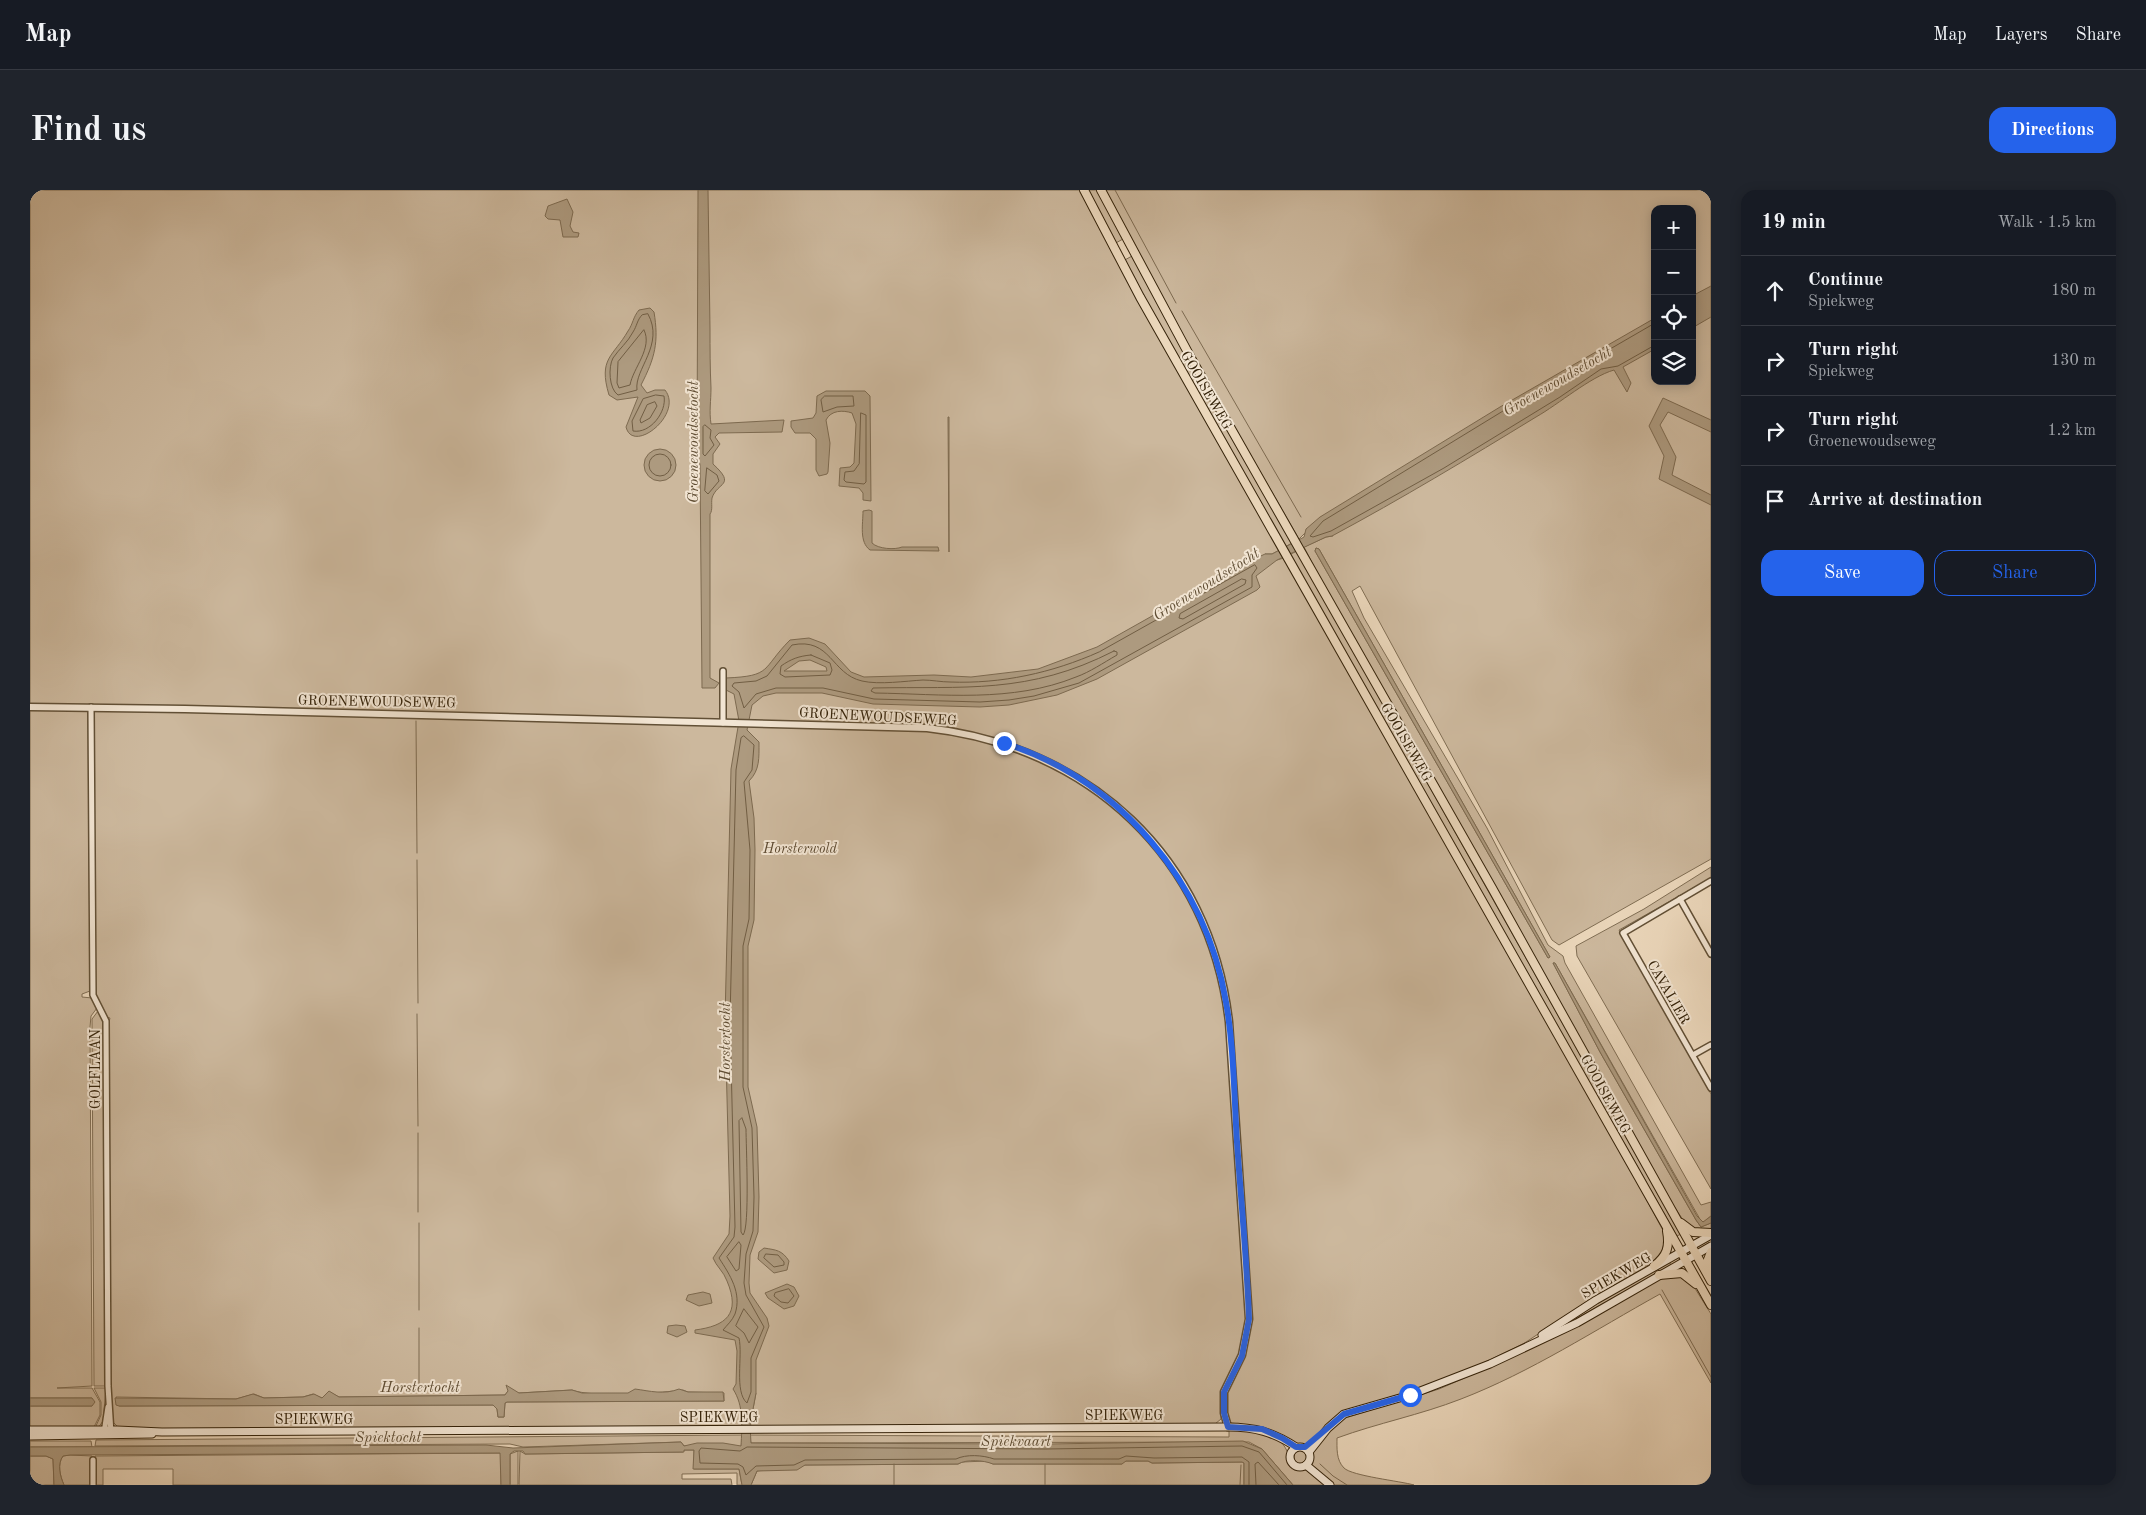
<!DOCTYPE html>
<meta charset="utf-8">
<style>
body{margin:0;font-family:"Old Standard TT",serif;background:#20242c;color:#f1f3f6}
.controls{position:absolute;right:15px;top:15px;display:grid;overflow:hidden;border-radius:10px;box-shadow:0 2px 12px #0003}
.controls button{width:45px;height:45px;display:grid;place-items:center;padding:0;border:0;border-bottom:1px solid #363941;background:#171b24;color:#f1f3f6;font:25px sans-serif}
.stop{position:absolute;width:15px;height:15px;margin:-11px;border:4px solid #2563eb;border-radius:50%;background:#fff}
.stop.end{background:#2563eb;border-color:#fff;box-shadow:0 1px 5px #0008}
.list{margin:0;padding:0;list-style:none}
h2{display:flex;justify-content:space-between;align-items:center;height:65px;margin:0;padding:0 20px;font-size:21px}
h2 small{font-size:16px;font-weight:400;color:#9ea1a6}
.list li{display:grid;grid-template-columns:32px 1fr auto;gap:15px;align-items:center;box-sizing:border-box;height:70px;padding:0 20px;border-top:1px solid #363941}
.list b{display:block;font-size:19px;white-space:nowrap}
.list p{margin:0;font-size:16px;white-space:nowrap;color:#9ea1a6}
.list em{font-size:16px;font-style:normal;color:#9ea1a6}
.actions{display:flex;gap:10px;padding:15px 20px}
.actions a{flex:1;padding:11px 0;border:1px solid #2563eb;border-radius:15px;text-align:center;font-size:18px;color:#2563eb}
.actions .main{background:#2563eb;color:#fff}
.icon{flex:none;width:28px;height:28px;fill:none;stroke:currentColor;stroke-width:2;stroke-linecap:round;stroke-linejoin:round}
.map{position:relative;flex:none;width:1681px;height:1295px;overflow:hidden;border-radius:15px}
header{display:flex;align-items:center;gap:30px;box-sizing:border-box;height:70px;padding:0 25px;background:#171b24;border-bottom:1px solid #363941}
header strong{font-size:24px}
nav{display:flex;gap:28px;margin-inline-start:auto;font-size:18px}
.intro{display:flex;align-items:center;justify-content:space-between;box-sizing:border-box;height:120px;padding:0 30px}
h1{margin:0;font-size:35px}
.button{padding:12px 22px;border-radius:15px;background:#2563eb;color:#fff;font-size:18px;font-weight:700}
main{display:flex;gap:30px;padding:0 30px}
aside{flex:1;background:#171b24;border-radius:15px;box-shadow:0 2px 12px #0003}
.map>svg:first-child{display:block}
.green{fill:#ccb89d;stroke:#806e54;fill-rule:evenodd}
.water{fill:#ad9a7f;stroke:#7d6a50;fill-rule:evenodd}
.lines{fill:none;stroke-linecap:round;stroke-linejoin:round}
.shore{stroke:#715e44;stroke-width:1}
.stream{stroke:#7d6a50;stroke-width:1}
.minor-casing{stroke:#625036;stroke-width:8}
.tertiary-casing{stroke:#625036;stroke-width:9}
.secondary-casing{stroke:#35230a;stroke-width:9}
.trunk-casing{stroke:#35230a;stroke-width:10}
.minor{stroke:#f2e5d3;stroke-width:5}
.tertiary{stroke:#f2e5d3;stroke-width:6}
.secondary{stroke:#f2e5d3;stroke-width:7}
.trunk{stroke:#ebd7bb;stroke-width:8}
.route{stroke:#2563eb;stroke-width:6}
.labels{text-anchor:middle;stroke-width:4;stroke-linejoin:round;paint-order:stroke}
.street-label{font-size:14px;fill:#35230a;stroke:#f2e5d3}
.park-label{font-size:14px;font-style:italic;fill:#5b482f;stroke:#f2e5d3}
.water-label{font-size:15px;font-style:italic;fill:#5f4d33;stroke:#f2e5d3}
</style>
<header>
<strong>Map</strong>
<nav><a>Map</a><a>Layers</a><a>Share</a></nav>
</header>
<div class="intro"><h1>Find us</h1><a class="button">Directions</a></div>
<main>
<div class="map">
<svg width="1681" height="1295" viewBox="0 0 1681 1295">
<rect width="100%" height="100%" fill="#ebd7bb"/>
<filter id="stains"><feTurbulence type="fractalNoise" baseFrequency=".004" numOctaves="4"/><feColorMatrix values="0 0 0 0 .2 0 0 0 0 .09 0 0 0 0 .02 0 0 0 .5 -.17"/></filter>
<radialGradient id="worn" r=".72"><stop offset=".6" stop-color="#630" stop-opacity="0"/><stop offset="1" stop-color="#630" stop-opacity=".3"/></radialGradient>
<g class="green">
<path d="M0,0H1050L1116,125L1250,360L1242,364H1235L1247,370L1254,368L1581,944L1636,1046L1637,1055L1627,1070L1564,1107L1493,1154L1438,1180L1393,1197L1314,1221L1306,1226L1276,1255H1266L1233,1237L1201,1233L1191,1210V1229L1185,1234L725,1236L720,1235L726,1203L704,1199L710,1212L713,1235L704,1237L128,1240L89,1238L83,1232L80,1199L78,836L80,828L76,827L65,804L64,524L58,523L60,793V801L52,804V807L62,808L67,818L61,826L60,837L62,1196L27,1198H62L70,1212V1225L63,1239H0V1216H62V1208H0ZM542,1200C563,1208 630,1203 653,1200L658,1202L694,1203V1211L477,1212L475,1213L474,1227H468L467,1219L463,1215L89,1216L86,1207L206,1209L224,1204L234,1208L273,1207L283,1204L292,1208L301,1203L309,1207L475,1205L478,1201L489,1203Z"/>
<polygon points="1057,0 1067,0 1093,49 1084,54"/>
<path d="M1074,0H1681V669L1529,755L1522,750L1330,396L1322,401L1334,428L1457,638L1518,755L1533,766L1535,773L1671,1015L1681,1012V1026L1674,1032L1671,1031L1525,773H1523L1570,862L1666,1030L1671,1037L1681,1033V1040L1671,1043L1655,1033L1642,1013L1289,386L1274,357L1296,347L1303,346L1292,326L1269,349L1137,120ZM1625,19H1662V191H1625ZM1286,358L1289,359L1520,767L1518,768L1285,361Z"/>
<polygon points="1102,66 1262,353 1255,357 1093,71"/>
<polygon points="1267,361 1651,1044 1647,1046 1259,365"/>
<polygon points="1681,677 1681,688 1589,740 1681,904 1681,999 1547,766 1546,756 1614,719"/>
<polygon points="68,821 74,830 76,1196 64,1196 62,829"/>
<polygon points="1638,1070 1641,1075 1521,1143 1571,1108"/>
<path d="M1646,1084L1661,1092L1681,1124V1193L1630,1104C1565,1140 1501,1182 1431,1209C1390,1225 1348,1233 1307,1248C1307,1258 1306,1270 1314,1278C1322,1286 1370,1291 1384,1295H1263L1232,1259L1219,1252L721,1253L719,1245L1199,1247V1239C1217,1240 1248,1240 1257,1261C1259,1265 1258,1270 1259,1273C1266,1279 1278,1282 1282,1272L1281,1262L1301,1238L1315,1228L1409,1199L1460,1177L1634,1087Z"/>
<polygon points="64,1198 76,1198 73,1231 68,1238 65,1238 71,1225 71,1212"/>
<polygon points="713,1245 711,1257 654,1256 651,1252 493,1257 480,1254 65,1256 66,1250"/>
<polygon points="0,1251 61,1251 62,1257 0,1257"/>
<circle cx="1271" cy="1267" r="7"/>
<polygon points="654,1260 664,1260 664,1279 709,1279 712,1295 707,1295 707,1283 652,1284 652,1289 701,1289 702,1295 489,1295 490,1261 495,1264 653,1262"/>
<polygon points="488,1261 488,1295 480,1295 480,1264"/>
<polygon points="471,1263 471,1295 143,1295 143,1279 73,1279 73,1295 65,1295 65,1266"/>
<path d="M40,1265L62,1266V1295H34C30,1286 27,1274 33,1266Z"/>
<polygon points="0,1266 16,1266 23,1269 24,1295 0,1295"/>
<polygon points="957,1271 963,1274 1092,1274 1095,1271 1118,1271 1122,1273 1212,1272 1214,1272 1214,1295 721,1295 727,1281 775,1275 928,1274 932,1272"/>
</g>
<g class="water">
<path d="M668,0H678L680,139C680,158 680,178 681,198C681,211 679,221 681,234L754,230L752,242L689,243L685,247L690,254L683,264V274C707,296 687,292 682,308C681,314 683,320 680,324V488L689,493L685,498H672L670,275L667,260Z"/>
<polygon points="537,9 543,22 540,36 543,42 549,43 548,47 533,47 530,30 518,29 515,26 518,16"/>
<polygon points="1681,96 1681,127 1662,138 1662,106"/>
<path d="M620,118L624,122C629,152 625,168 611,195L617,203L625,200H635C654,224 603,265 596,237L608,207L587,210L579,205C568,168 583,167 598,141C603,134 603,127 609,120Z"/>
<path d="M1625,128V159L1593,177L1601,193L1597,202L1584,180C1560,187 1529,214 1506,227C1439,268 1371,309 1302,346L1296,347L1247,370L1226,386L1230,397L1227,400L1067,489L1027,505L979,515L950,517L843,514L792,503H746L733,506L722,515L717,540L729,552C729,568 730,580 719,591L724,628L725,660L724,730L718,756V897L727,937L729,1007L728,1042L720,1065L719,1093L720,1103L737,1128L739,1136L726,1170V1203L720,1235L721,1253L1016,1254L1213,1251L1232,1259L1263,1295H1214V1273L1212,1272L1122,1273L1118,1271H1096L1092,1274H963C953,1270 937,1269 928,1274L775,1275L767,1280L727,1281L721,1295H712L709,1279H663L664,1260H654V1262L495,1264L493,1261H484L480,1264V1295H471L470,1263L40,1265L33,1266C27,1274 30,1286 34,1295H24L23,1269L16,1266H0V1257L456,1255L483,1258L651,1252L654,1256L667,1253H693L711,1256C712,1236 714,1216 703,1199L706,1194L707,1161L705,1150L665,1143V1140C696,1136 711,1124 697,1091C694,1082 686,1076 683,1068L699,1044L700,1026L695,829L701,579L709,531L704,504L696,500V488C743,486 731,479 760,450L779,448L795,454L821,482L834,487L904,485L941,487L1008,479L1067,457L1218,372L1235,364H1242L1274,347L1276,339L1290,327L1470,217ZM780,470L796,477L797,481H754L769,471Z"/>
<path d="M796,201H835L840,206L841,311L833,310V303L829,298L809,296L810,278L820,277L824,273L826,234L822,223C813,220 801,220 796,230L800,253L798,282L797,284L789,286L786,280V249L780,243H765L761,237V231L783,228L786,223L787,206Z"/>
<polygon points="1633,208 1681,230 1681,242 1638,222 1630,235 1646,267 1642,285 1681,305 1681,315 1629,289 1634,266 1619,236"/>
<polygon points="918,227 919,227 919,362"/>
<circle cx="630" cy="275" r="16"/>
<path d="M839,320L842,321V353C848,359 865,360 872,357H908L909,361L840,360C829,352 833,334 833,321Z"/>
<polygon points="1286,358 1289,359 1520,767 1518,768 1285,361"/>
<polygon points="1523,773 1525,773 1667,1026 1673,1032 1681,1026 1681,1033 1671,1037 1666,1030 1570,862"/>
<path d="M734,1058C746,1060 752,1060 759,1071L757,1080L744,1083L728,1069L729,1062Z"/>
<polygon points="757,1094 764,1097 769,1106 764,1116 754,1119 738,1108 735,1103"/>
<polygon points="673,1102 680,1104 682,1113 669,1116 656,1110 658,1105"/>
<polygon points="646,1135 655,1136 657,1142 647,1147 637,1143 638,1136"/>
<path d="M476,1195L489,1203L542,1200L552,1203H598L605,1199C620,1201 634,1205 649,1199L658,1202H693L694,1211L477,1212L475,1213L474,1227H468L467,1219L463,1215L89,1216L86,1215L85,1208L206,1209L223,1204L234,1208L273,1207L284,1204L292,1208L299,1201L309,1207L475,1205L478,1201Z"/>
<polygon points="0,1208 62,1208 65,1212 62,1216 0,1216"/>
</g>
<g class="lines">
<g class="shore">
<path d="M618,124C635,155 604,179 607,200L588,205C579,199 578,177 583,168C589,159 598,152 603,142C607,136 607,130 612,125Z"/>
<polyline points="1625,133 1473,221 1293,331 1280,346 1283,347 1301,341 1414,278 1530,207 1571,179 1588,176 1625,155"/>
<path d="M614,140C623,158 603,178 600,195L589,198L587,193L588,172Z"/>
<path d="M626,205L634,206C637,222 620,244 603,241L602,231L613,209Z"/>
<polygon points="795,206 823,206 824,216 807,217 793,222 791,210"/>
<polygon points="625,212 627,216 620,228 611,233 610,230 617,215"/>
<polygon points="831,223 836,225 836,292 834,294 816,292 814,290 815,282 824,281 829,274"/>
<polygon points="675,235 681,240 680,248 684,255 675,266 673,264 673,237"/>
<circle cx="630" cy="275" r="11"/>
<polygon points="677,278 687,285 689,291 678,304 675,301"/>
<path d="M1225,375L1227,378L1222,385V397L1049,493L1004,506L979,510L950,512L844,509L793,498H746L726,504L714,518L709,502L702,496L704,493L726,491L737,486L762,455C801,447 801,484 832,491C849,495 876,491 893,490C902,490 911,492 920,492C971,494 1022,483 1069,462Z"/>
<polygon points="1212,389 1216,390 1215,394 1153,429 1149,428 1150,424"/>
<path d="M1084,461L1087,462V465C1073,473 1060,482 1046,487C982,513 912,504 845,503L841,501L843,498C935,496 998,505 1084,461Z"/>
<path d="M781,465L800,473L802,480L800,485L755,487L750,484L751,476C761,469 769,466 781,465Z"/>
<path d="M714,546L724,555L722,580L714,592L720,660L719,729L713,756V897L722,938L724,1007L723,1041L716,1064L714,1093L716,1105L734,1137L721,1168V1202L717,1213C704,1202 713,1166 709,1148L693,1140C697,1135 702,1131 705,1124C712,1103 700,1085 689,1068L704,1047L705,1037L700,829L706,580L711,548Z"/>
<path d="M712,928L716,939C716,954 720,1038 713,1045L711,1042L709,931Z"/>
<polygon points="709,1052 711,1055 709,1079 706,1081 697,1067"/>
<polygon points="736,1064 748,1065 754,1072 754,1075 744,1077 734,1068"/>
<polygon points="759,1099 764,1106 758,1113 751,1112 744,1106 745,1103"/>
<polygon points="714,1119 728,1137 719,1153 714,1143 706,1136"/>
<path d="M1219,1295V1272L1212,1267L1124,1268L1096,1266L1089,1269H964C953,1265 936,1264 926,1269L775,1270L764,1275L726,1276L716,1285L713,1277L708,1274L670,1273L669,1261L671,1258L710,1261L717,1257L1016,1259L1212,1256L1229,1262L1257,1295"/>
<polyline points="1226,1295 1225,1274 1228,1272 1249,1295"/>
</g>
<g class="stream">
<polyline points="1085,0 1146,113"/>
<polyline points="1152,121 1271,327"/>
<polyline points="386,531 387,663"/>
<polyline points="387,670 388,813"/>
<polyline points="387,824 388,936"/>
<polyline points="388,943 388,1022"/>
<polyline points="389,1033 389,1120"/>
<polyline points="1632,1100 1681,1187"/>
<polyline points="389,1138 389,1199"/>
<polyline points="1290,1274 1303,1286 1317,1295"/>
<polyline points="864,1295 864,1274"/>
<polyline points="1015,1295 1015,1274"/>
<polyline points="1210,1295 1211,1275"/>
</g>
<defs>
<g id="minor">
<polyline points="693,481 693,533"/>
<polyline points="61,517 63,805 76,831 78,1196 81,1243"/>
<polyline points="1681,691 1593,743 1681,898"/>
<polyline points="1650,709 1681,764"/>
<polyline points="1663,865 1681,855"/>
<polyline points="74,1243 78,1217"/>
<polyline points="63,1270 63,1295"/>
</g>
<path id="tertiary" d="M0,517L155,519L897,538C1059,556 1180,667 1199,832L1219,1129L1212,1165L1194,1202V1223L1198,1237"/>
<g id="secondary">
<polyline points="1512,1145 1566,1110 1681,1045"/>
<path d="M0,1240H87L132,1242L1198,1237C1225,1237 1243,1242 1266,1257"/>
<polyline points="0,1246 122,1244"/>
<circle cx="1270" cy="1267" r="10"/>
<polyline points="1279,1262 1298,1238 1314,1224 1380,1205 1460,1174 1547,1133 1681,1056"/>
<polyline points="1276,1275 1300,1295"/>
</g>
<g id="trunk">
<polyline points="1054,0 1110,107 1681,1115"/>
<polyline points="1071,0 1162,170 1462,698 1681,1091"/>
<polyline points="1651,1033 1663,1042 1681,1043"/>
<path d="M1624,1076C1637,1066 1640,1057 1637,1041"/>
<polyline points="1680,1084 1677,1072 1681,1062"/>
<polyline points="1629,1085 1652,1083 1666,1094"/>
</g>
</defs>
<use href="#minor" class="minor-casing"/>
<use href="#tertiary" class="tertiary-casing"/>
<use href="#secondary" class="secondary-casing"/>
<use href="#trunk" class="trunk-casing"/>
<use href="#minor" class="minor"/>
<use href="#tertiary" class="tertiary"/>
<use href="#secondary" class="secondary"/>
<use href="#trunk" class="trunk"/>
</g>
<g class="lines">
<path class="route" d="M974,553C1090,590 1176,692 1196,812C1204,857 1204,906 1207,952C1211,1011 1217,1070 1219,1129L1212,1166L1194,1202V1223L1198,1237L1232,1239L1252,1248L1266,1257H1275L1314,1224L1380,1205"/>
</g>
<g class="labels">
<g class="street-label">
<text transform="translate(1177 200) rotate(60)" y="5">GOOISEWEG</text>
<text transform="translate(347 511) rotate(1)" y="5">GROENEWOUDSEWEG</text>
<text transform="translate(848 526) rotate(3)" y="5">GROENEWOUDSEWEG</text>
<text transform="translate(1377 552) rotate(60)" y="5">GOOISEWEG</text>
<text transform="translate(1639 802) rotate(60)" y="5">CAVALIER</text>
<text transform="translate(65 879) rotate(-90)" y="5">GOLFLAAN</text>
<text transform="translate(1576 904) rotate(61)" y="5">GOOISEWEG</text>
<text transform="translate(1586 1085) rotate(-30)" y="5">SPIEKWEG</text>
<text x="1094" y="1230">SPIEKWEG</text>
<text x="689" y="1232">SPIEKWEG</text>
<text x="284" y="1234">SPIEKWEG</text>
</g>
<g class="park-label">
<text x="770" y="663">Horsterwold</text>
</g>
<g class="water-label">
<text transform="translate(1527 191) rotate(-30)" y="5">Groenewoudsetocht</text>
<text transform="translate(663 252) rotate(-90)" y="5">Groenewoudsetocht</text>
<text transform="translate(1176 394) rotate(-32)" y="5">Groenewoudsetocht</text>
<text transform="translate(695 852) rotate(-90)" y="5">Horstertocht</text>
<text x="390" y="1202">Horstertocht</text>
<text x="358" y="1252">Spiektocht</text>
<text x="986" y="1256">Spiekvaart</text>
</g>
</g>
<rect width="100%" height="100%" filter="url(#stains)"/>
<rect width="100%" height="100%" fill="url(#worn)"/>
</svg>
<div class="controls">
<button>+</button>
<button>−</button>
<button><svg class="icon" aria-label="locate" viewBox="0 0 24 24"><circle cx="12" cy="12" r="6"/><path d="M12 2v4M12 18v4M2 12h4M18 12h4"/></svg></button>
<button><svg class="icon" aria-label="layers" viewBox="0 0 24 24"><path d="M12 4l9 5-9 5-9-5zM3 14l9 5 9-5"/></svg></button>
</div>
<div class="stop" style="left:1380px;top:1205px"></div>
<div class="stop end" style="left:974px;top:553px"></div>
</div>
<aside>
<h2>19 min<small>Walk · 1.5 km</small></h2>
<ul class="list">
<li><svg class="icon" aria-label="ahead" viewBox="0 0 24 24"><path d="M12 20V5M6 11l6-6 6 6"/></svg><div><b>Continue</b><p>Spiekweg</p></div><em>180 m</em></li>
<li><svg class="icon" aria-label="right" viewBox="0 0 24 24"><path d="M7 20v-9h11M14 6l5 5-5 5"/></svg><div><b>Turn right</b><p>Spiekweg</p></div><em>130 m</em></li>
<li><svg class="icon" aria-label="right" viewBox="0 0 24 24"><path d="M7 20v-9h11M14 6l5 5-5 5"/></svg><div><b>Turn right</b><p>Groenewoudseweg</p></div><em>1.2 km</em></li>
<li><svg class="icon" aria-label="arrive" viewBox="0 0 24 24"><path d="M6 21V4h12l-3 4 3 4H6"/></svg><div><b>Arrive at destination</b></div></li>
</ul>
<div class="actions"><a class="main">Save</a><a>Share</a></div>
</aside>
</main>
